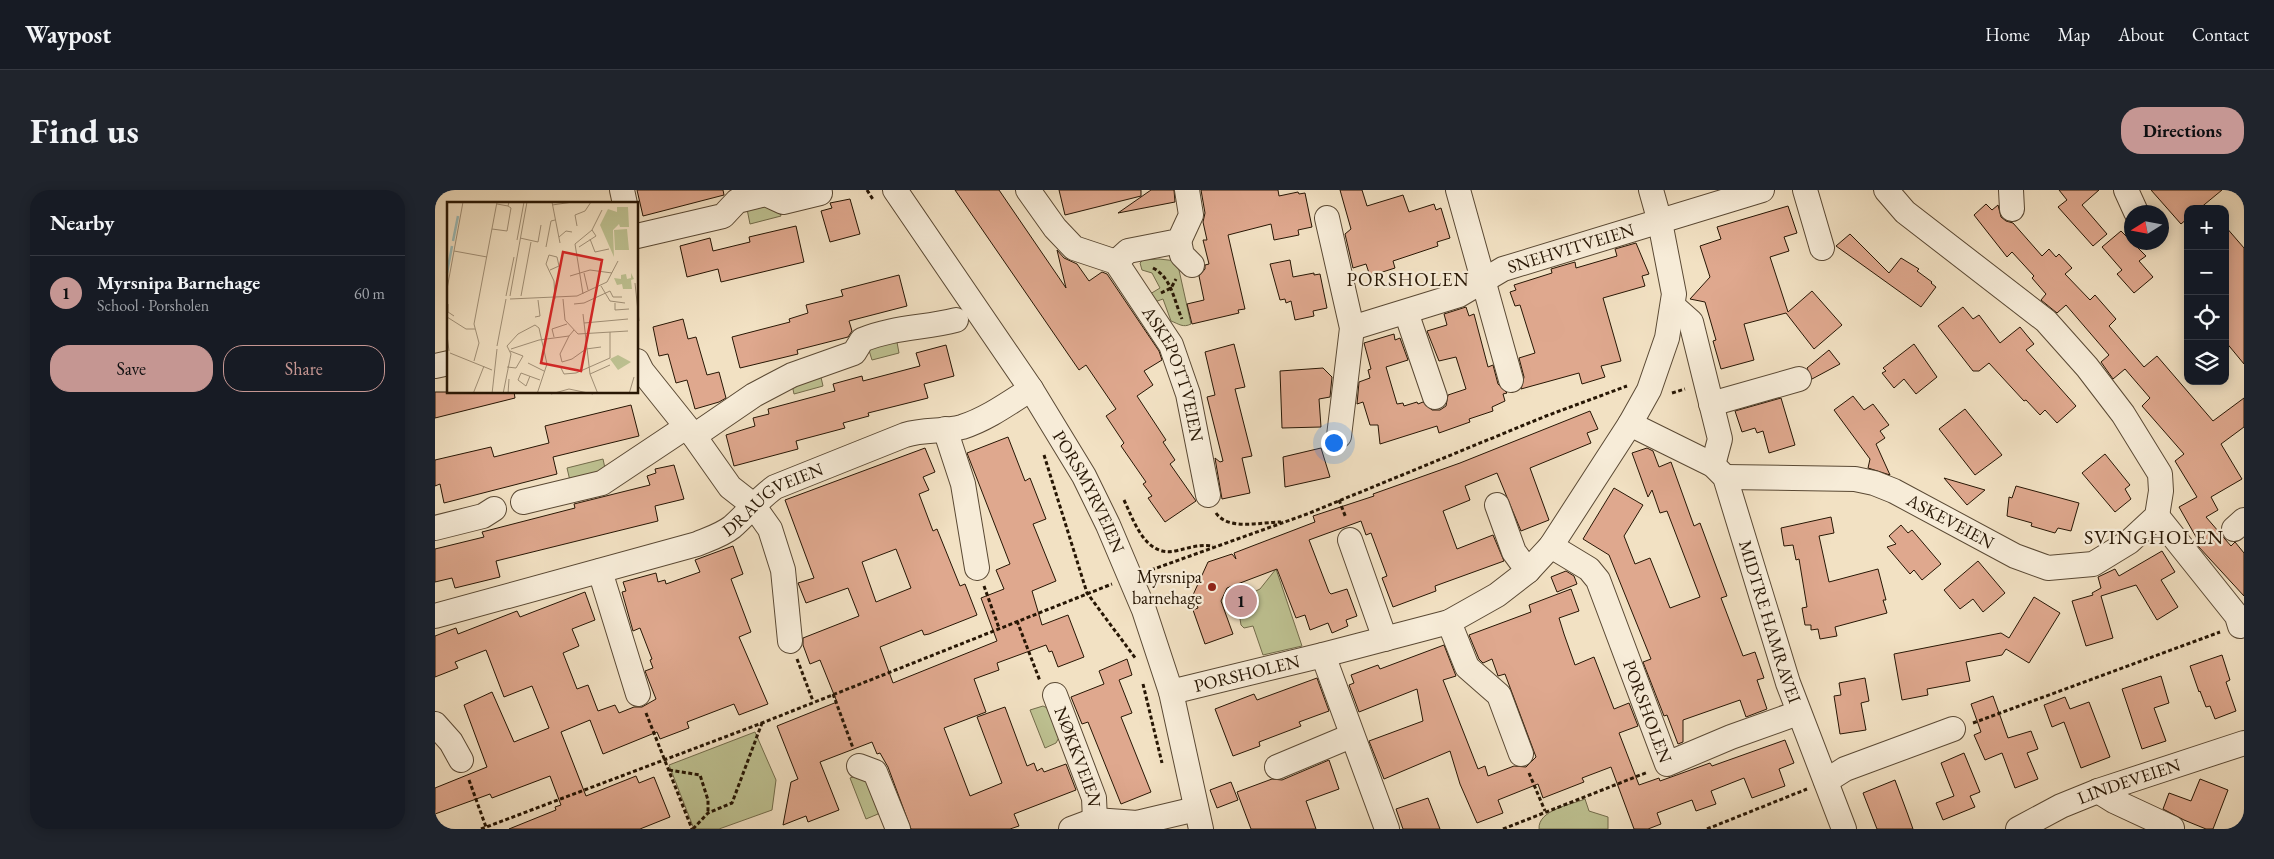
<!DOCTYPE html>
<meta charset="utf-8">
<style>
body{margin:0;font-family:"EB Garamond",serif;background:#20242c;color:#f1f3f6}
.controls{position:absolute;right:15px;top:15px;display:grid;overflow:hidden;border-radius:10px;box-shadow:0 2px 12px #0003}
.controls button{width:45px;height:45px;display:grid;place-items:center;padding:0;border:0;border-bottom:1px solid #363941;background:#171b24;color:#f1f3f6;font:25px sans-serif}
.compass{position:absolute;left:1689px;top:15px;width:45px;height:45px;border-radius:50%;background:#171b24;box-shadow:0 2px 12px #0003;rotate:259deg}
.you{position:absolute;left:898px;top:252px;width:18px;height:18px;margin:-12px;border:4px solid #fff;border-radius:50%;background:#1a73e8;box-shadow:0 0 0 8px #1a73e833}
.badge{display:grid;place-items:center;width:32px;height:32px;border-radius:50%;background:#c59692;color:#111;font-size:16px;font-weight:700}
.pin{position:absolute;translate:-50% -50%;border:2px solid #fff;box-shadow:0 1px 5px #0006}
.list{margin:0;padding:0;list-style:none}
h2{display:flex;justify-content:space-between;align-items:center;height:65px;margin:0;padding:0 20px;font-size:21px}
h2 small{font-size:16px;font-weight:400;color:#9ea1a6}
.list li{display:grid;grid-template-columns:32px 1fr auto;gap:15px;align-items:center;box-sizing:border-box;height:75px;padding:0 20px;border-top:1px solid #363941}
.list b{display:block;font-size:19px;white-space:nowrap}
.list p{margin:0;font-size:16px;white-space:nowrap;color:#9ea1a6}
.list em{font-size:16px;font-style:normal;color:#9ea1a6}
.actions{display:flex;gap:10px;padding:15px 20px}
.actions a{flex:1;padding:11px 0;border:1px solid #c59692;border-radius:20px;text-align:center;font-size:18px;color:#c59692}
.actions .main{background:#c59692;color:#111}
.icon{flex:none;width:28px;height:28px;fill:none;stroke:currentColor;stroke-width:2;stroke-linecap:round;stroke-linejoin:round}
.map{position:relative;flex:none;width:1809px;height:639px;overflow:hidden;border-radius:20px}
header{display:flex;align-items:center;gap:30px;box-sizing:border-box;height:70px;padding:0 25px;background:#171b24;border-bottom:1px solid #363941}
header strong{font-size:24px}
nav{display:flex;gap:28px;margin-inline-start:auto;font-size:18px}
.intro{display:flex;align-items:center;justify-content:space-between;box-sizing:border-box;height:120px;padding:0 30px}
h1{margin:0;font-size:35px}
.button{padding:12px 22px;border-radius:20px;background:#c59692;color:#111;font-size:18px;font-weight:700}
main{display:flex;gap:30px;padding:0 30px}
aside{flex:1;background:#171b24;border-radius:20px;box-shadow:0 2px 12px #0003}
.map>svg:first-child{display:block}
.green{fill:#bec292;stroke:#726c4b}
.building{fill:#dfa88e;stroke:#271604;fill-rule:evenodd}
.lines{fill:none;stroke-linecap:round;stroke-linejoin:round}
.minor-casing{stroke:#5a4934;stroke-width:26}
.path{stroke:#271604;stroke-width:3;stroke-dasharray:4 2.5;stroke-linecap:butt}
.minor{stroke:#f7ecd8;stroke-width:24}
.poi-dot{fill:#8f2418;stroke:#f7ecd8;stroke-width:2}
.labels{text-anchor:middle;stroke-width:4.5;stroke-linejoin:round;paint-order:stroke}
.street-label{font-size:18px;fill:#271604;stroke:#f7ecd8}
.poi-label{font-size:18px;fill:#271604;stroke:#f7ecd8;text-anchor:end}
.neighbourhood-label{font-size:19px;letter-spacing:1px;fill:#271604;stroke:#f7ecd8}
.quarter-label{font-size:20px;letter-spacing:1px;fill:#271604;stroke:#f7ecd8}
.inset-river{fill:none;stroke:#9cbcb8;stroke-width:2.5}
.inset-road{fill:none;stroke:#a19077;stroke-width:1}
.view{fill:#d62828;fill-opacity:0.15;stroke:#d62828;stroke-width:2.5}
.inset-edge{fill:none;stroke:#271604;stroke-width:2.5}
</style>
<header>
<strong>Waypost</strong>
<nav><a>Home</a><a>Map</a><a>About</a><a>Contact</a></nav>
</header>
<div class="intro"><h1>Find us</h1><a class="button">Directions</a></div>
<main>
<aside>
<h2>Nearby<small></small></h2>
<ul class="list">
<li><span class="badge">1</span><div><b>Myrsnipa Barnehage</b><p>School · Porsholen</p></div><em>60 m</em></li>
</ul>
<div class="actions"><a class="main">Save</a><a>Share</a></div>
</aside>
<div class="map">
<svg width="1809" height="639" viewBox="0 0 1809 639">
<rect width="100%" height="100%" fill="#f2e1c3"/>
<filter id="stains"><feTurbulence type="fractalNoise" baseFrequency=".004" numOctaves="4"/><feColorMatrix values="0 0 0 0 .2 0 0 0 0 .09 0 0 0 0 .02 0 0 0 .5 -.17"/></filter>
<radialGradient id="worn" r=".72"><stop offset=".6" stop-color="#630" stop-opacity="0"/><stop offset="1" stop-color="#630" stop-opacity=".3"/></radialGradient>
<g class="green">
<polygon points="342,13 346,26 315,34 311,14"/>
<path d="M724,69L742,71L756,134C748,138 744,134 736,131L728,109L714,114L710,107L725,98L717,83L707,80L705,73L708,70Z"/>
<polygon points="461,147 464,163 437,170 432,154"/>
<polygon points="385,183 388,196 359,204 356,190"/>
<polygon points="168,269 171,283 136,295 132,278"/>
<polygon points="841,379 867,456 828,465 818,436 809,438 806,435 802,410 825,399"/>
<polygon points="608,516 619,521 627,542 621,553 610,558 595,520"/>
<polygon points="320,542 341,590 337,620 284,639 259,639 234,575"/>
<polygon points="427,584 448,613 443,624 431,629 415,588"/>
<path d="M1150,609L1154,621L1173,627V639H1104C1103,620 1135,615 1150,609Z"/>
</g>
<g class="building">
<polygon points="202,0 288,0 289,5 208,26"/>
<polygon points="520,0 564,0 631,98 622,60 629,68 642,74 654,91 667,82 672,84 724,161 727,170 709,181 718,195 702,206 731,250 728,252 740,270 735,274 761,311 730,332 713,308 717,306 708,294 711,292 686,256 689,253 671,226 681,219 651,175 644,180"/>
<polygon points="624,0 706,0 706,6 630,25"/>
<polygon points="716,0 739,0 740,12 683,23"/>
<polygon points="766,0 843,0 844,6 863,2 864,4 870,3 877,37 863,40 864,45 839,50 836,34 793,45 810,119 803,120 804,123 757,134 752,114 769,110 764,86 770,79 770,75 774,74 768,50 772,50 768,32 770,23"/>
<polygon points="905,0 927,0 932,16 968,5 974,22 999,14 1001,20 1006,18 1015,48 1002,52 1003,56 958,71 960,78 935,86 931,74 918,78 910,44 916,39"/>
<polygon points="1624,0 1664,0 1647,15 1672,44 1658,56 1623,17 1632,10"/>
<polygon points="1716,0 1787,0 1764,19 1753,19 1753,28 1746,34"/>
<polygon points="415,9 425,44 395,52 386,21 397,18 395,13"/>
<polygon points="1551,14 1557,20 1563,15 1566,27 1571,31 1578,33 1607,66 1614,59 1621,67 1624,64 1637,78 1630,84 1655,110 1660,105 1681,129 1674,136 1709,177 1722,166 1778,231 1809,208 1809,237 1786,254 1807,289 1776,307 1783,320 1771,327 1796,356 1800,352 1809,363 1809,406 1763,356 1765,354 1744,317 1762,307 1740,271 1749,264 1707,216 1715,208 1690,179 1678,189 1666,172 1674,165 1631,115 1622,123 1606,110 1611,104 1597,88 1599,86 1577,62 1572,67 1539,25"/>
<polygon points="1353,16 1362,43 1349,47 1354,61 1335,67 1353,122 1377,101 1407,135 1379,159 1351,123 1309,134 1319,170 1286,179 1278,151 1281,150 1270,112 1255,109 1275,87 1265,56 1286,49 1282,37"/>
<polygon points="361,36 369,72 286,92 283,79 252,87 245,56 275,48 278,61 315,52 314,47"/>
<polygon points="1790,36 1809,58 1809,174 1790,151"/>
<polygon points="1686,41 1711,66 1704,71 1718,87 1699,103 1682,84 1687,80 1667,57"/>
<polygon points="1415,44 1454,83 1466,68 1484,79 1482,81 1497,92 1496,93 1501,97 1486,117 1401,56"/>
<polygon points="1201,53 1214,84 1207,86 1210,96 1168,108 1186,171 1166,176 1170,187 1147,194 1144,183 1086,199 1089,187 1084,168 1100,163 1085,115 1080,116 1075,102 1081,100 1079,95 1117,83 1116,79 1140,72 1141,78 1182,66 1180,59"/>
<polygon points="855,70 858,87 879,83 879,85 885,84 892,118 878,121 879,126 860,130 856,111 851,113 850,109 845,110 835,74"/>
<polygon points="464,85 472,116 414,131 417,141 413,147 362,160 363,164 305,178 297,147 355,132 354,129 373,123 371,115 408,106 406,100"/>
<polygon points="1031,117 1034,126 1039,124 1053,177 1058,175 1063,194 1072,203 1068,204 1070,211 1057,217 1058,221 1034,229 1035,232 1004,243 1002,236 945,254 943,235 935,235 928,212 922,214 924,192 935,188 933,180 936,179 929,153 959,144 960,150 965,148 973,170 951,177 962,214 968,213 969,216 982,212 983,214 988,212 997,220 1005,220 1011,216 1013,205 1031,199 1021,167 1004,171 992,141 1012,135 1009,124"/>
<polygon points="1528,117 1538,129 1544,125 1565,153 1585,137 1599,154 1591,160 1641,216 1622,233 1610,220 1605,225 1591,210 1589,211 1554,173 1544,181 1538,181 1503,136"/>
<polygon points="248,129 253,149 261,147 272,185 284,182 291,208 284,212 260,219 252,190 241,193 233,164 224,166 218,137"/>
<polygon points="799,154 810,197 800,199 817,266 807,268 815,303 787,309 780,268 785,272 788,271 772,207 780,205 770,162"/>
<polygon points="1479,154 1502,187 1481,204 1469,189 1459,198 1447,183 1451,181 1448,178"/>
<polygon points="511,155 519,186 489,194 493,208 433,223 434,226 408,233 410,238 361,251 363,259 299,276 291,245 320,236 318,228 334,224 333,219 400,201 398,194 427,186 428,191 485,176 481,163"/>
<polygon points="1394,160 1405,174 1377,189 1372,178"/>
<polygon points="888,178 897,187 895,207 884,209 886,237 847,238 845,181"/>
<polygon points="0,202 79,202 80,208 0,228"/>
<polygon points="1418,206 1429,220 1438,214 1454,235 1445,241 1450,248 1441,254 1455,285 1433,278 1435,269 1399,220"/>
<polygon points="1346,208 1360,255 1334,263 1328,241 1322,243 1320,238 1307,242 1300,221"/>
<polygon points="196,215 204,246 118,267 122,284 9,313 5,294 0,296 0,270 56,257 59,267 114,253 110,236"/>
<polygon points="1530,219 1567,265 1540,285 1504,239"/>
<polygon points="1155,221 1163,239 1152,243 1156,253 1095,278 1114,330 1086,341 1062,283 1030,296 1035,310 1008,321 1022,359 1058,345 1069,371 1000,396 1001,401 958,417 947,388 952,386 936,343 931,345 926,331 874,350 894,402 896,404 912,399 922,426 911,430 913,436 897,443 893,433 875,440 870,425 861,428 842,379 792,398 786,411 798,444 770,454 758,420 763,418 758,405 773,372 797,364 801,369 799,363 880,332 878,326 939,306 938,304 1025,273"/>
<path d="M573,247L590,291L595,288L611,329L598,334L621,391L597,401L607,435L633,425L649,467L623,477L617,461L614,462L611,455L562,473L564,480L539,489L551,522L509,538L535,606L567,593L542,527L570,517L592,576L599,573L602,581L607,578L609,582L631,574L641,600L579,624L584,636L575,639H476L453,577L445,563L442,564L437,552L385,572L404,620L373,632L371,626L348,635L356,592L363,589L342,536L402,512L385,470L375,474L368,455V448L424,426L413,398L371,413L363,393L379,388L350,310L490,258L500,282L488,287L494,300L484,304L498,341L502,339L525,396L530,394L542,425L494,444L489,445L487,440L445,457L458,493L562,451L546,408L569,399L561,380L575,374L532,263ZM461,359L476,398L441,412L427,372Z"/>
<polygon points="886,258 895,287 850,297 848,267"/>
<polygon points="1212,258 1218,261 1224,277 1236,272 1259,336 1265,333 1292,406 1286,408 1308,466 1320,462 1329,488 1322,490 1332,519 1311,527 1305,510 1248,530 1248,552 1243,554 1232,525 1229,526 1208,472 1216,469 1174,365 1148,349 1179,298 1208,315 1189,346 1200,374 1215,368 1235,418 1265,407 1232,321 1225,323 1217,300 1213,307 1197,263"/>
<polygon points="1670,264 1695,295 1690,299 1696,309 1680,322 1647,283"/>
<polygon points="239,275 249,309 220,316 223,331 61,371 65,387 20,398 17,388 0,392 0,359 49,347 47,342 140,318 139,314 215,295 212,286 221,283 220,279"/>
<polygon points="1509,288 1550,300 1532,315"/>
<polygon points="1581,296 1644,313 1636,341 1623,338 1620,343 1596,336 1597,333 1572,326 1574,307 1577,308"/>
<polygon points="1396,327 1399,343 1384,346 1394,392 1443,379 1451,410 1448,410 1452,423 1400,437 1402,446 1385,449 1383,439 1376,440 1376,435 1370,435 1367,418 1372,417 1364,369 1361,370 1358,355 1349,356 1346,338"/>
<polygon points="1466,335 1473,343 1477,340 1506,374 1487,390 1479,380 1475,384 1452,357 1461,354 1454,346"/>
<polygon points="298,356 308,384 296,389 316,442 304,447 333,514 304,525 299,514 252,532 254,538 225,549 222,542 168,564 155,530 126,542 151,606 201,586 204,593 219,587 235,627 205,639 74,639 121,620 120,617 126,615 115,586 57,608 55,604 0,624 0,598 52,577 29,515 57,502 79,552 114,538 97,496 69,507 51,460 20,472 23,478 0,487 0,446 21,438 23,444 82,421 85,427 150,402 160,430 137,439 144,456 128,463 142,499 153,495 163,521 180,515 184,523 199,517 207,517 221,509 210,481 218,478 215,470 217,469 205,438 198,441 187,402 191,401 188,392 221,383 223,392 230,390 231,394 265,382 260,370"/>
<polygon points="1727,361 1740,382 1726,390 1743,417 1722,430 1701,395 1666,406 1678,448 1651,456 1637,411 1658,405 1657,403 1666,398 1663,387 1680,379 1684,386"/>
<polygon points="1543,371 1570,403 1548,422 1538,409 1525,419 1509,400"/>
<polygon points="1131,381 1139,386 1142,394 1122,402 1116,387"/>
<polygon points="1136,399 1144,421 1124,428 1129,444 1140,475 1159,467 1179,519 1194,513 1203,536 1184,543 1204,595 1224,588 1225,591 1275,573 1277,576 1350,550 1359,573 1344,579 1350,596 1317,608 1309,588 1276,601 1281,614 1261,621 1257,610 1222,623 1226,634 1213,639 1199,639 1176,577 1147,588 1149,592 1108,608 1103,594 1063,610 1068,623 1042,633 1025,594 1015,561 949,589 934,551 988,531 982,499 924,522 914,495 919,493 916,485 943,475 945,479 1009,455 1021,486 1008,490 1043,579 1050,576 1053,586 1079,576 1091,577 1101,567 1070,484 1063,486 1057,469 1048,473 1044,469 1034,445 1096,422 1094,415"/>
<polygon points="1599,407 1625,423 1594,473 1571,459 1567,465 1531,472 1535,491 1492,499 1493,505 1467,510 1459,464 1566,443 1574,448"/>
<polygon points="1787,465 1795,490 1791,492 1801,521 1780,529 1775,516 1771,517 1765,501 1764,502 1755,476"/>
<polygon points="692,469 697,485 684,490 697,523 686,527 716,602 686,614 653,532 647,534 636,507 669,494 664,481"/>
<polygon points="1726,486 1734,513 1719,518 1731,551 1707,559 1687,499"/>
<polygon points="882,488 894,521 864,532 866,536 824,552 825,556 798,566 780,519 819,504 822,510"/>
<polygon points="1430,488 1434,511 1426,513 1431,540 1405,544 1399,506 1406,505 1404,493"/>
<polygon points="1558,506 1573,548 1596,541 1603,559 1592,563 1603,589 1580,598 1567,563 1550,570 1539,545 1546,542 1536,514"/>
<polygon points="1630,507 1635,519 1654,512 1675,567 1646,578 1629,532 1617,537 1609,515"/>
<polygon points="1529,563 1545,602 1535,606 1540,617 1508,630 1501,613 1519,606 1506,573"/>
<polygon points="894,570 904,599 871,611 881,639 816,639 802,602 837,589 847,590"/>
<polygon points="1765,589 1793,600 1778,639 1771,639 1749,630 1728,619 1734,603 1756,611"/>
<polygon points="1460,590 1473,625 1478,639 1442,639 1428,603"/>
<polygon points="796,592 803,610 782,618 775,600"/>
<polygon points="993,608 1005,639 968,639 961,619"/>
</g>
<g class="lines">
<defs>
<g id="minor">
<polyline points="187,0 190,14"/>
<path id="s1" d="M460,0L596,199L649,286L673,335L709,420L736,502L766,639"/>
<path id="s2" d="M593,0L620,38L639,58L681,72L736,155L753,204L773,305"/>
<polyline points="1023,0 1076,190"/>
<polyline points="1370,0 1387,58"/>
<polyline points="1576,0 1577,19"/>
<polyline points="1691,0 1701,22"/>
<polyline points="892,28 917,138 904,246"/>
<polyline points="202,46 288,26 302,11 331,4 348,12 385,3"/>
<polyline points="744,51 747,65 757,75"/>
<polyline points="681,72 693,61 744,51 756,25 752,0"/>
<polyline points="1238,116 1256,132 1285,249 1278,275"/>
<polyline points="971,122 1000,207"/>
<path id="s3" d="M917,138L1024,105L1068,79L1327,0"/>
<polyline points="202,171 207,181 259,246 295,297 318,315 335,339 348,380 355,451"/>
<polyline points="0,176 14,173"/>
<polyline points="1276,214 1364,189"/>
<path id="s4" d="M1195,234L1278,275L1290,287L1353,493L1409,639"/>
<polyline points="510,239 528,294 542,378"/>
<path d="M259,246L319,205L357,185L419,163L427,150C458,137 490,138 521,130"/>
<path id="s5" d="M1290,287L1420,289L1439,293L1459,301L1580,366L1613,378L1658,374L1694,352L1722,326L1726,301L1725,284L1688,224L1652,177L1611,131L1470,22L1451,0"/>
<polyline points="88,312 167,293 251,237"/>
<polyline points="1062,315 1079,362 1093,381"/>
<polyline points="1722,326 1802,426 1805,436"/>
<polyline points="0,338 48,326 59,319"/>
<polyline points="1799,339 1809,330"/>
<polyline points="915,350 950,449"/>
<path id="s6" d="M1116,356L1154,379L1163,390L1232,574L1296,547L1363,523"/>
<polyline points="165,381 203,504"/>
<path id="s7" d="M0,426L262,354C274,349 287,345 297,337C312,324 324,308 340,297L470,245C489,239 509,242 527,237C552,229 574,213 596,199"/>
<polyline points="1014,432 1032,477 1064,505 1086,564"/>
<polyline points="888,465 952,639"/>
<path id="s8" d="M736,502L888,465L1014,432L1062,405L1093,381L1116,356L1195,234L1214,200L1232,148L1239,104L1225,32L1216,0"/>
<path id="s9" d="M620,505L659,608L660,630"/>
<polyline points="0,534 16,552 26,570"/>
<polyline points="424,576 440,582 463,639"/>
<polyline points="842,577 916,546"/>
<polyline points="1391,591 1410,579 1518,539"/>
<polyline points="1663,601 1679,611 1737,638"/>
<polyline points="636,639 660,630 702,633 761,619"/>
<path id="s10" d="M1583,639L1626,616L1663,601L1809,553"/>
</g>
</defs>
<use href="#minor" class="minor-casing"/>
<g class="path">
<polyline points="432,0 439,11"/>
<path d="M718,78C737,88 739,111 747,129"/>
<polyline points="726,103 736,98 741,89"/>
<polyline points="1237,203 1250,199"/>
<polyline points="609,265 652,403 701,469"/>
<path d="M689,310C699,331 710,367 740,361C754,358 764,354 778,356"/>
<polyline points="904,310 911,328"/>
<path d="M781,323C793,341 827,332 846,332"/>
<polyline points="716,380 872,324 1111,226 1192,196"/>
<polyline points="549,396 564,438"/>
<polyline points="582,431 605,491"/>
<polyline points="362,469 378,511"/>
<polyline points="708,494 727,573"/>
<polyline points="398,504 418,558"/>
<polyline points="211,523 257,639"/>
<polyline points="1538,533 1785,442"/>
<polyline points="234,580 265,585 273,610 273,623"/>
<polyline points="1094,583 1110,621"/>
<polyline points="34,590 51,637"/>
<polyline points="46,639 327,533 677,394"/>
<polyline points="258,639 273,623 297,613 327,533"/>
<polyline points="1068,639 1213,582"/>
<polyline points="1272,639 1372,599"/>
</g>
<use href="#minor" class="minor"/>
</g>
<circle class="poi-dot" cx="777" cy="397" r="5"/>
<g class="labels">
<g class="street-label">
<text dy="6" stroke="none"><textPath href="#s3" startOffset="234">SNEHVITVEIEN</textPath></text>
<text dy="6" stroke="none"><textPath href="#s2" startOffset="246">ASKEPOTTVEIEN</textPath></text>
<text dy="6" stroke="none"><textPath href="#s1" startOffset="359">PORSMYRVEIEN</textPath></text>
<text dy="6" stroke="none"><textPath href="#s7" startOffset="361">DRAUGVEIEN</textPath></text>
<text dy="6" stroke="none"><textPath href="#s5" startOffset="235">ASKEVEIEN</textPath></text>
<text dy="6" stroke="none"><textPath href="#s4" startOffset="261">MIDTRE HAMRAVEI</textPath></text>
<text dy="6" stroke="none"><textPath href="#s8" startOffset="78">PORSHOLEN</textPath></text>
<text dy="6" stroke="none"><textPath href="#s6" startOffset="199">PORSHOLEN</textPath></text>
<text dy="6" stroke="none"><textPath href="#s9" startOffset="66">NØKKVEIEN</textPath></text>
<text dy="6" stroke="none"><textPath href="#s10" startOffset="121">LINDEVEIEN</textPath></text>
</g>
<g class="poi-label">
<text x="767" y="393">Myrsnipa<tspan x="767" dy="21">barnehage</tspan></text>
</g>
<g class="neighbourhood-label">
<text x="973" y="96">PORSHOLEN</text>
</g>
<g class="quarter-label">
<text x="1719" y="354">SVINGHOLEN</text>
</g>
</g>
<g transform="translate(12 12)">
<rect width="191" height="191" fill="#f2e1c3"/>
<path d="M170,5H181L182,25H173L172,22L166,28L167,55L153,23L161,7L170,10ZM180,27L182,48H168L167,28ZM184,71L187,77L184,78L185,87H176L175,82L170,83L167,76L174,77V73L179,72L180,77L184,76ZM171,153L184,160L171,168L163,157Z" fill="#bec292"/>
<path class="inset-river" d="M6,39L11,14M0,71L5,44"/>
<path class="inset-road" d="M105,0L113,41M50,2L61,4L62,0M105,3L126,0M130,24L128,13L138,9L144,0M45,27L60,29L64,6L61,4M145,28L155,8M112,35L119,29L125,30M73,36L91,40L94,23M143,37L148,50L162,47M70,38L77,0M99,45L104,19L108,18M132,45L149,34L145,28L128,42L136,92M7,49L40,55M103,68L112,64L110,55L102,53L99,62L107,79L108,97M137,71L141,88M123,74L143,68L165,71M188,81L192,119M154,84L163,99L178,101M0,87L16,0M59,94L67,55M63,94L80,0M74,94L84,40M63,97L130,94L160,80L171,59M116,97L118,118L131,132L181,129M168,101V108L182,107M1,102V110L7,114M127,102L137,101L163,89L166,95H175M136,112L143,172L151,192M0,115L19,127H28M88,115L93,114L91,98M137,121L181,117M0,133L2,149M122,134L113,152L115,160L125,157L139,147L154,145M107,135L105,127L120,122M50,144L59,97M64,147L92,138L122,134L127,128M3,151L45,168M27,159L32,141L27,122L50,0M81,161L97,169M113,164L117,172L129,171L163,156V130M60,165L69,166L76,154L63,149M143,172L163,163M83,174L79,184L71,178L74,171L93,178M26,192L37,164M45,192L50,147M56,192L64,152L60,144L71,132L88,123L92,126L100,162L90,192M61,192L62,177M104,192L122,187L146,192M182,192L187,175"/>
<path class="view" d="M116,50L155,58L134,169L94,161Z"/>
<rect width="191" height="191" class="inset-edge"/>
</g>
<rect width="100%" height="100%" filter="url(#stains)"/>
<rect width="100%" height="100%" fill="url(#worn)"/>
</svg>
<div class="controls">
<button>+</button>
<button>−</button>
<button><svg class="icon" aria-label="locate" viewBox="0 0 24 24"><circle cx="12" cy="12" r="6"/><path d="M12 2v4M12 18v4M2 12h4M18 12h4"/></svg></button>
<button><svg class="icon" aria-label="layers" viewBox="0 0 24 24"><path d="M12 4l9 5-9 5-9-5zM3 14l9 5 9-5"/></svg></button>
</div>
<svg class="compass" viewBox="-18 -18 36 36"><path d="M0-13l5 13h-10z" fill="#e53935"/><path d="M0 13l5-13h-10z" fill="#9ea1a6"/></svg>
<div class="you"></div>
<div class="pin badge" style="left:806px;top:411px">1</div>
</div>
</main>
